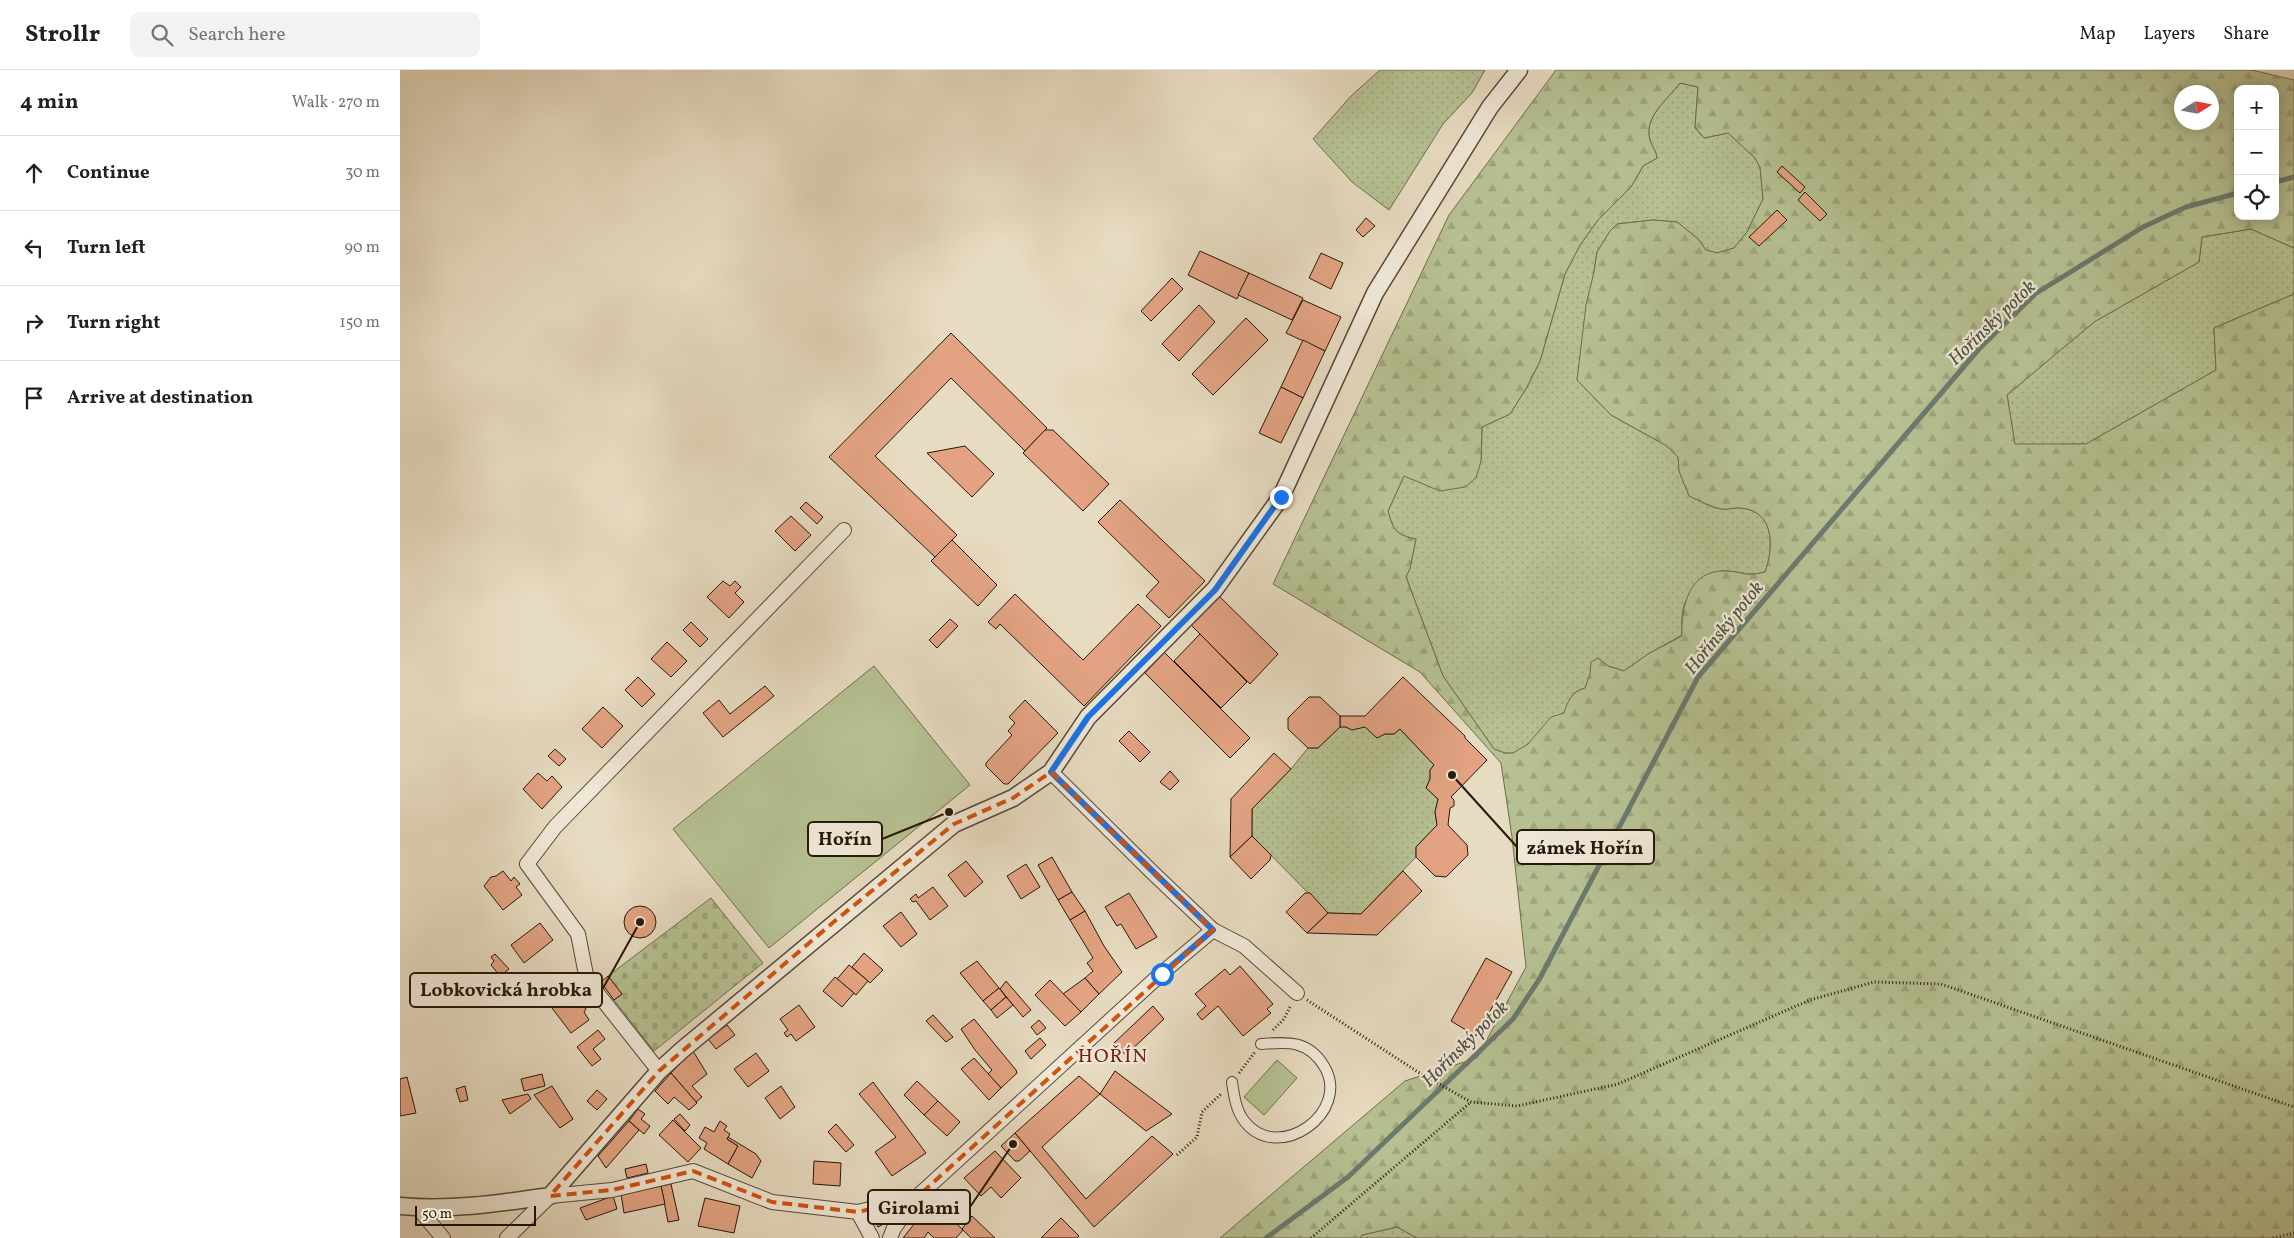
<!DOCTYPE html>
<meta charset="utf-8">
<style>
body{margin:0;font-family:Vollkorn,serif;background:#f2f2f2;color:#202124}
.controls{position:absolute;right:15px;top:15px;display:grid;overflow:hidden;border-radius:10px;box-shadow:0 2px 12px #0003}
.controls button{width:45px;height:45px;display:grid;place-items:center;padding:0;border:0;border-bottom:1px solid #e0e0e0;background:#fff;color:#202124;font:25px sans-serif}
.compass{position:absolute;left:1774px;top:15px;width:45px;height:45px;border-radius:50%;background:#fff;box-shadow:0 2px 12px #0003;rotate:79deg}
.scale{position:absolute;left:15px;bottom:12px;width:121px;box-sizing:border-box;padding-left:5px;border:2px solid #281807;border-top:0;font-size:14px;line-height:18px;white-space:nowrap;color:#281807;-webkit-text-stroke:4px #efe8d7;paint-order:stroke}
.stop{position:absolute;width:15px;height:15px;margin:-11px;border:4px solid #1a73e8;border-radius:50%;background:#fff}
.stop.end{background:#1a73e8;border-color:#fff;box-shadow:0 1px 5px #0008}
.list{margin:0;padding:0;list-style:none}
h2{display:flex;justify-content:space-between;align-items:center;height:65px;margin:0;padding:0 20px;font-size:21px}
h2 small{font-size:16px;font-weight:400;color:#757577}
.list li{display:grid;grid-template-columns:32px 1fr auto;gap:15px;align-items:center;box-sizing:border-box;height:75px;padding:0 20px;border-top:1px solid #e0e0e0}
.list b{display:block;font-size:19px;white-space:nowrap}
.list em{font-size:16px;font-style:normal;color:#757577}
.icon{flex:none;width:28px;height:28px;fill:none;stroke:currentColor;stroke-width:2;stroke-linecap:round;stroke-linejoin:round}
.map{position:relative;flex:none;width:1894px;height:1168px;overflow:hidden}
header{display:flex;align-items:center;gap:30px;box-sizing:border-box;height:70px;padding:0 25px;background:#fff;border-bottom:1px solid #e0e0e0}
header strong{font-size:24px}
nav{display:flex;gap:28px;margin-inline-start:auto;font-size:18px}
.search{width:350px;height:45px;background:#f2f2f2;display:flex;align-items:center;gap:12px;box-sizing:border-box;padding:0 18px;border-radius:10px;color:#757577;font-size:19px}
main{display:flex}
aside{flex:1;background:#fff}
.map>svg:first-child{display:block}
.grass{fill:url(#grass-dots);stroke:#6f6c4c}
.forest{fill:url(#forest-firs);stroke:#6f6c4c;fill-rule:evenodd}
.cemetery{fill:url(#cemetery-stones);stroke:#6f6c4c}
.green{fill:#b6c092;stroke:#6f6c4c}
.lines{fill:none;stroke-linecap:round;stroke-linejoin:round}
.stream{stroke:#6b7a6e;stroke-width:5}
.building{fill:#e3a383;stroke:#281807}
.pedestrian-casing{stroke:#584936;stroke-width:12}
.minor-casing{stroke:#584936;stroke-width:16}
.tertiary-casing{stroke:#584936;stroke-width:19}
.path{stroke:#281807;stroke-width:3;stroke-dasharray:1 2.5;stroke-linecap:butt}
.pedestrian{stroke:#efe8d7;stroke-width:10}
.minor{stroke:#efe8d7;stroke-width:14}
.tertiary{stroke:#efe8d7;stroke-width:16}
.route{stroke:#1a73e8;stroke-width:6}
.marked{fill:none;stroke:#d5520c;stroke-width:4;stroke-dasharray:10 6;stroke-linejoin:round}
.labels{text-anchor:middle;stroke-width:4.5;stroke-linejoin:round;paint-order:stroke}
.water-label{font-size:19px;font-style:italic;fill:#4f5143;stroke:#efe8d7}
.quarter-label{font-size:20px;letter-spacing:1px;fill:#7a1f14;stroke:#efe8d7}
.leader{fill:none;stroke:#281807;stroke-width:2}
.callout-dot{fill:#281807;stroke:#efe8d7;stroke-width:2}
.callout{fill:#efe8d7;stroke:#281807;stroke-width:2}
.callout-label{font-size:19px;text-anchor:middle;font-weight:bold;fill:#281807}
</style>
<header>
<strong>Strollr</strong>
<div class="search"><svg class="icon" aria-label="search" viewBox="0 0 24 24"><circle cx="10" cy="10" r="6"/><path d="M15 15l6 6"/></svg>Search here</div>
<nav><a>Map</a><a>Layers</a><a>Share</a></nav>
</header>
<main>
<aside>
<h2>4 min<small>Walk · 270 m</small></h2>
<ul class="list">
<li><svg class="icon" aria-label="ahead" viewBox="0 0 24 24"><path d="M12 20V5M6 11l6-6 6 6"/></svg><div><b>Continue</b></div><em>30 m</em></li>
<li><svg class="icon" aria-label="left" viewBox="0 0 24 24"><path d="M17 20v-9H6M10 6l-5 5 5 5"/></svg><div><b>Turn left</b></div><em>90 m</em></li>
<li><svg class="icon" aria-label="right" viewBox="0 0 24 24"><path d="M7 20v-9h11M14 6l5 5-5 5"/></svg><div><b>Turn right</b></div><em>150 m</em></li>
<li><svg class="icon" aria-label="arrive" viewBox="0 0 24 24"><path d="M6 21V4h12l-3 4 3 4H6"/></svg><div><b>Arrive at destination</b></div></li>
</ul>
</aside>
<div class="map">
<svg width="1894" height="1168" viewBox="0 0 1894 1168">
<defs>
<pattern id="grass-dots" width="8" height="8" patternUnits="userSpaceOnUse" patternTransform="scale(1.25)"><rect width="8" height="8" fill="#b6c092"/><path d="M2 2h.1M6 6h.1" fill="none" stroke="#9ca47c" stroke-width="1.8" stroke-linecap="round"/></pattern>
<pattern id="forest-firs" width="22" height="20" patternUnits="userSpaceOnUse" patternTransform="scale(1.25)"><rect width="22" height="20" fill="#b6c092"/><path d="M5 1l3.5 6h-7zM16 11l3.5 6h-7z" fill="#9ca47c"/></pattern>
<pattern id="cemetery-stones" width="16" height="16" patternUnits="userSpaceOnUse" patternTransform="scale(1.25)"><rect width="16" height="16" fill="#b6c092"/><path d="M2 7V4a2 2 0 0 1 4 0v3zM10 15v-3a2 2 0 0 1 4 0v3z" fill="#9ca47c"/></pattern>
</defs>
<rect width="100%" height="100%" fill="#e7dbc1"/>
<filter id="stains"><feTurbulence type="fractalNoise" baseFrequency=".004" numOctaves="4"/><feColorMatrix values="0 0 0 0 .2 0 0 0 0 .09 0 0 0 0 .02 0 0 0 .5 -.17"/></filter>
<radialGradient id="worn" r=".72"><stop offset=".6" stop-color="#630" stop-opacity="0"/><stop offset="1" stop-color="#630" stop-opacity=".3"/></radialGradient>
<g class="grass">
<polygon points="980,0 1085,0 1072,23 1043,54 989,140 952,112 913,69 951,26"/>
<path d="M1280,13L1298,17L1295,58L1304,68L1328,63L1355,88L1360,97L1363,129L1347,162L1334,178L1317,183L1306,180L1298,169L1277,152L1253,150L1217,154L1210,161L1197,182L1177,310L1211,345L1267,376L1279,387V401L1290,426C1300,431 1311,438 1322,439C1328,440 1335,437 1341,438C1375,441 1374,478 1365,502C1345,507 1345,502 1327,501C1315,500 1308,505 1300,513C1282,530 1281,541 1282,565L1248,584L1224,601L1208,596L1198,588L1185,618C1166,624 1172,632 1163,644C1157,652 1122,680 1113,683C1106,685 1100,681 1094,679L1043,606L1006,507L1010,498L1016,469C996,465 993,460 988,441L1004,406L1081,391L1082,357L1110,344L1127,317L1140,291L1165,204L1180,175L1198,150L1231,117L1243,96L1257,88C1256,80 1252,77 1250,70C1243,47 1268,29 1280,13Z"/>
<polygon points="1851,159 1894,178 1894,224 1814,258 1816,300 1686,374 1615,375 1607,325 1694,252 1799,192 1802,167"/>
<path d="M940,657C949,656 954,659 965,657L977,668L985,664H994L1000,659L1034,695L1030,700V709L1026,718L1038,729L1035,742L1037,755L1016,777V787L961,844L928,843L852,766V739L891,699L908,678H918Z"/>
<polygon points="997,1157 1017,1168 960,1168 962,1165"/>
</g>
<path class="forest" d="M1156,0H1852L1894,10V178L1851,159L1802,167L1799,192L1694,252L1607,325L1615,374H1686L1816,300L1814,258L1894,224V1168H1017L997,1157L962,1165L960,1168H820L1005,1011L1077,988L1126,897L1112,767L1101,693L1020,602L873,514L1049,145ZM1280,13L1298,17L1295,57L1304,68L1328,63L1355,88L1360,97L1363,129L1347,162L1334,178L1317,183L1306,180L1298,169L1277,152L1253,150L1217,154L1210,161L1197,182L1194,202L1186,235L1177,310L1211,345L1267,376L1278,387L1279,401L1289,426C1300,431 1311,437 1322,439C1328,440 1335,437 1341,438C1375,441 1374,478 1365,502C1345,507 1345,502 1327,501C1289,499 1281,536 1282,566L1248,584L1224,601L1208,596L1198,588L1191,592L1190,604L1185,618C1171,622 1168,631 1164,643L1151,647L1128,674L1113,683H1105L1094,679L1043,606L1006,507L1010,498L1016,469C997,465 993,461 988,441L1004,406L1040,421L1065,417L1076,408L1081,391L1082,357L1110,344L1127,317L1140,291L1165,204L1180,175L1198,150L1231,117L1243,96L1257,88C1256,80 1252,77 1250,70C1243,47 1268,29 1280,13ZM1838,19H1875V146H1838ZM1782,22H1812V52H1782Z"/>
<polygon class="cemetery" points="311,828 363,893 254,981 214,930 222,924 208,906"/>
<g class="green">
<polygon points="474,596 570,715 369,878 273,759"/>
<polygon points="877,990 897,1008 864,1045 844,1027"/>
</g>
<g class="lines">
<g class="stream">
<polyline points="1875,112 1894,107"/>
<polyline points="866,1168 948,1107 1113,949 1140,908 1298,607 1579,279 1635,224 1743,157 1786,137 1838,123"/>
</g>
</g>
<g class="building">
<polygon points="1382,96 1405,117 1400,123 1377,102"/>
<polygon points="1405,122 1427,144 1420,151 1398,130"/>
<polygon points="1377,140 1387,150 1359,176 1349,167"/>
<polygon points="966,148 975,156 963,167 956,160"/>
<polygon points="800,181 849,203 837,229 788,205"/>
<polygon points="921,183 943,193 931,219 909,208"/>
<polygon points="849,203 903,228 892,250 838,225"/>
<polygon points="772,208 783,219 751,251 741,241"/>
<polygon points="903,230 941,247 925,281 886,263"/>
<polygon points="799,235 815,252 779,291 762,274"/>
<polygon points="846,248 868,270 813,325 792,304"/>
<polygon points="551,263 647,358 625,381 551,308 475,386 557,465 535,487 429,387"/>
<polygon points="903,270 925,281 903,328 881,317"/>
<polygon points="881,317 903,328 881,373 859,363"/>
<polygon points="645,360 653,360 709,414 683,441 623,383"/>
<polygon points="565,376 594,404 572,427 527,383"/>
<polygon points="720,430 805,511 769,548 746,526 759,512 698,452"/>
<polygon points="406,432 423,447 417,454 400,438"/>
<polygon points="391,446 411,465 395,481 375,461"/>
<polygon points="552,470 597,515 578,536 531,491"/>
<polygon points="323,511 330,516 335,511 341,517 335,523 344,532 329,548 307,527"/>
<polygon points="615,524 683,590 738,534 761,556 684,636 600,554 596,559 588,552"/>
<polygon points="819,526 878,584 850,614 791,555"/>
<polygon points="550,549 558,556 537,578 529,570"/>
<polygon points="291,552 308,569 300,577 283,560"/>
<polygon points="800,564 847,612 821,638 774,591"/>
<polygon points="267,572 287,591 271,607 251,589"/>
<polygon points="764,582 850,668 830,688 745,603"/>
<polygon points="238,607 255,624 242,637 225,620"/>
<polygon points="1003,607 1065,666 1065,668 1087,690 1051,727 1054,730 1054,736 1050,738 1048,755 1067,775 1068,785 1046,807 1035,806 1016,787 1016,777 1037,755 1035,742 1038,729 1026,718 1030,709 1030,700 1034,695 1000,659 994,664 985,664 977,668 965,657 952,660 946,657 940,657 940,646 965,646"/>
<polygon points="365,616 374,626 323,667 303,643 319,630 330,644"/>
<polygon points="909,627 920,627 940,646 940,657 918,678 908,678 888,659 888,648"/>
<polygon points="625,630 658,663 608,714 604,714 586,696 586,693 612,665 608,661 615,653 609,647"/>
<polygon points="203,637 223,656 202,678 182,659"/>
<polygon points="729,661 750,682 740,692 719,671"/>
<polygon points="155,679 166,689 159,696 148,686"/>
<polygon points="874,683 891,699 852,739 852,766 830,787 831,729"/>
<polygon points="770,701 779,711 770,720 760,712"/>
<polygon points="138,703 147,711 152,706 162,717 142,739 123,719"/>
<polygon points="852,766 871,785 870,790 851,809 830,787"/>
<polygon points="652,787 672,822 658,830 638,795"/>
<polygon points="566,791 583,812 565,827 548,805"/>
<polygon points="626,794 640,817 621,829 607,806"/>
<polygon points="103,801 111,811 114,807 120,814 116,817 122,825 103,840 84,816 91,807 96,806"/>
<polygon points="1003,801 1022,821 977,865 907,863 928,843 961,844"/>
<polygon points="533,817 548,836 530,850 516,831 513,832 510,829 516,824 518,828"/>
<polygon points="672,822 685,841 670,850 658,830"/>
<polygon points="729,823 757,867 736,879 721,854 717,856 705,837"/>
<polygon points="905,823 910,823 928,843 907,863 886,842"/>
<circle cx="240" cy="852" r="16"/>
<polygon points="685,841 704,876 722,902 699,924 685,908 693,901 687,893 693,888 670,850"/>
<polygon points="501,842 517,864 501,877 483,856"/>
<polygon points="140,853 153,870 124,893 111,875"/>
<polygon points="464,883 483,900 470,913 452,897"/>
<polygon points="95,884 109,899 100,906 91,895 94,891 91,887"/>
<polygon points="1086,888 1112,902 1076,966 1051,951"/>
<polygon points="577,891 599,918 583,931 560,903"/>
<polygon points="449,895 468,911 456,925 437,909"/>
<polygon points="840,896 873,934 867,939 871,943 843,966 818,936 802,950 797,944 806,936 795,924 825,899 830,905"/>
<polygon points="208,906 222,924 214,930 201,912"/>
<polygon points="435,907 454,923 442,937 423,921"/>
<polygon points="685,908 699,924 681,942 663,924"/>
<polygon points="650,910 681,942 665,956 635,925"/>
<polygon points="606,911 631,940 623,947 600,919"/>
<polygon points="599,918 606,927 591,940 583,931"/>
<polygon points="173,922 186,939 184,942 189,950 171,963 152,938"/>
<polygon points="606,927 613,935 597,948 591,940"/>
<polygon points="399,935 415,957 396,971 391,964 387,967 384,963 388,960 380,949"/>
<polygon points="753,936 764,949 726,985 713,974"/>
<polygon points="533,945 553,967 546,972 526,951"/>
<polygon points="574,949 616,1000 617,1003 601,1018 588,1004 592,1000 575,980 561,959"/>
<polygon points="639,950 646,958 637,965 631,957"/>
<polygon points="327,955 335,965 316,979 308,969"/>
<polygon points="198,960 205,969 193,979 201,989 192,996 177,977"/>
<polygon points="640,968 646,975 631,989 625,981"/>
<polygon points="293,981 307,1004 292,1016 302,1027 296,1032 271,1003"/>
<polygon points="356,983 369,1001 348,1017 334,999"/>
<polygon points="574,988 601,1018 589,1030 561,999"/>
<polygon points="715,1001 772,1044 746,1061 700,1024"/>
<polygon points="271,1003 297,1033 289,1040 274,1027 268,1034 255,1021"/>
<polygon points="142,1004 145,1016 124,1021 121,1009"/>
<polygon points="679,1006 700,1024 642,1077 686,1129 752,1066 773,1084 694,1157 615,1063"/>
<polygon points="7,1007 16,1043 0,1046 0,1009"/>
<polygon points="517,1011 538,1031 524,1045 504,1025"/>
<polygon points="473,1012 526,1083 492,1106 475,1082 496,1067 459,1024"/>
<polygon points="65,1016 68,1030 60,1032 56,1019"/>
<polygon points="152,1016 173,1049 160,1058 134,1025"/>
<polygon points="381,1016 395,1037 380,1049 365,1028"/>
<polygon points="197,1020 207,1029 197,1040 187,1031"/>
<polygon points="128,1024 131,1029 110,1044 102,1030"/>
<polygon points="538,1031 560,1052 547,1066 524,1045"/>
<polygon points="238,1039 245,1044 241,1049 250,1056 244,1064 229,1051"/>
<polygon points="280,1044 290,1055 285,1061 274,1049"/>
<polygon points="273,1050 301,1078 288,1092 259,1065"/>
<polygon points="229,1051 239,1060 206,1098 198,1086"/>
<polygon points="320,1051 327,1056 324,1060 330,1064 327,1069 338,1076 328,1094 304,1079 307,1073 299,1068 305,1057 314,1062"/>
<polygon points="436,1054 454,1075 446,1082 428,1062"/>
<polygon points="615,1063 630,1081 619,1091 615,1091 601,1076"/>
<polygon points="328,1067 356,1084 361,1091 352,1108 328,1094 338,1076 327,1069"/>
<polygon points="595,1081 621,1108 601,1128 591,1117 581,1126 564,1108"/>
<polygon points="414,1091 441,1093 440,1116 413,1114"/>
<polygon points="246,1094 248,1103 227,1108 225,1099"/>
<polygon points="271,1114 279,1150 268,1152 261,1116"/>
<polygon points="261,1116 265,1134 224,1143 221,1124"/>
<polygon points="213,1126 217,1139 186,1150 180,1138"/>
<polygon points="305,1128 340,1136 334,1163 298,1156"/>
<polygon points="536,1134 563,1160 556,1168 534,1168 528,1162 524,1168 503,1168 519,1148"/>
<polygon points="482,1143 487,1152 478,1157 473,1148"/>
<polygon points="572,1146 595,1168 571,1168 562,1159"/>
<polygon points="661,1148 679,1166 677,1168 641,1168"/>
</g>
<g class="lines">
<defs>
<path id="pedestrian" d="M832,1012C834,1026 836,1041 845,1052C879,1094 952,1042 924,996C908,970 888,972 861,974"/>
<g id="minor">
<polyline points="651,702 752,802 813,860 844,876 897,923"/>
<polyline points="259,1001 187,910 178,864 127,794 155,757 444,460"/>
<polyline points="18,1138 43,1168"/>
<polyline points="458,1142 472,1168"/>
<polyline points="107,1168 150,1126 212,1120 293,1101 372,1132 458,1142 517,1127"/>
<polyline points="490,1168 494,1158 517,1127 762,903 813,860"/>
</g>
<path id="tertiary" d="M0,1136C49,1141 101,1133 150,1126L259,1001L282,980L554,754L613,728L651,702L688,647L815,519L881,427L975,223L1090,37L1119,0"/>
</defs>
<use href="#pedestrian" class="pedestrian-casing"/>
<use href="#minor" class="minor-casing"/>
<use href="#tertiary" class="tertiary-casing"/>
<g class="path">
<polyline points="907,930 1018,1002 1071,1032 1117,1036 1218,1014 1410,930 1474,912 1541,914 1894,1037"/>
<polyline points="873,960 884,949 891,935"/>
<polyline points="839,1003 855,982"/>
<polyline points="777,1085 797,1067 802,1042 822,1023"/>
<polyline points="911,1168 1071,1032"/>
<polyline points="1873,1168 1894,1163"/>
</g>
<use href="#pedestrian" class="pedestrian"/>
<use href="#minor" class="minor"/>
<use href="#tertiary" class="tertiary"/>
</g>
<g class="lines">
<polyline class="route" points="762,904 813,860 651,702 688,647 815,520 881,427"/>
</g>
<path class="marked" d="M651,702L813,860L517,1127L458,1142L372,1132L293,1101L212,1120L150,1126L259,1001L436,850L554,754L613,728Z"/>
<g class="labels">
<g class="water-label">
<text transform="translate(1591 252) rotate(-44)" y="7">Hořínský potok</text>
<text transform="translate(1323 557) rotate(-51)" y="7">Hořínský potok</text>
<text transform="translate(1064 973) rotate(-45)" y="7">Hořínský potok</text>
</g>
<g class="quarter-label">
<text x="713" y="992">HOŘÍN</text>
</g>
</g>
<path class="leader" d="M549 742L482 769M1052 705L1117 777M240 852L202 920M613 1074L570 1137"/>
<g class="callout-dot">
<circle cx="549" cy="742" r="5"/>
<circle cx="1052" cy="705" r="5"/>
<circle cx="240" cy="852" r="5"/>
<circle cx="613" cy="1074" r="5"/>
</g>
<g class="callout">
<rect x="408" y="752" width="74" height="34" rx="5"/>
<rect x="1117" y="760" width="137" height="34" rx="5"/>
<rect x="10" y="903" width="192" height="34" rx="5"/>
<rect x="468" y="1120" width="102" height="34" rx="5"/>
</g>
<g class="callout-label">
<text x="445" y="775">Hořín</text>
<text x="1185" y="784">zámek Hořín</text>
<text x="106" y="926">Lobkovická hrobka</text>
<text x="519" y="1144">Girolami</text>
</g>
<rect width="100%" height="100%" filter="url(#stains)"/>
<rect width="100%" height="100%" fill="url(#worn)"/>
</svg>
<div class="controls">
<button>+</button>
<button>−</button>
<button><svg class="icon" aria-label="locate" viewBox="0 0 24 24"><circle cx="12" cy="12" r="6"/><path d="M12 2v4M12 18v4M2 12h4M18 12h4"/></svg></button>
</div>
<svg class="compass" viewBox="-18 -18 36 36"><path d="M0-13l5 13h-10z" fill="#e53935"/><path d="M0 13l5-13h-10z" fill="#757577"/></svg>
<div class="scale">50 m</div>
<div class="stop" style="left:762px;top:904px"></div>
<div class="stop end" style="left:881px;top:427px"></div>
</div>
</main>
